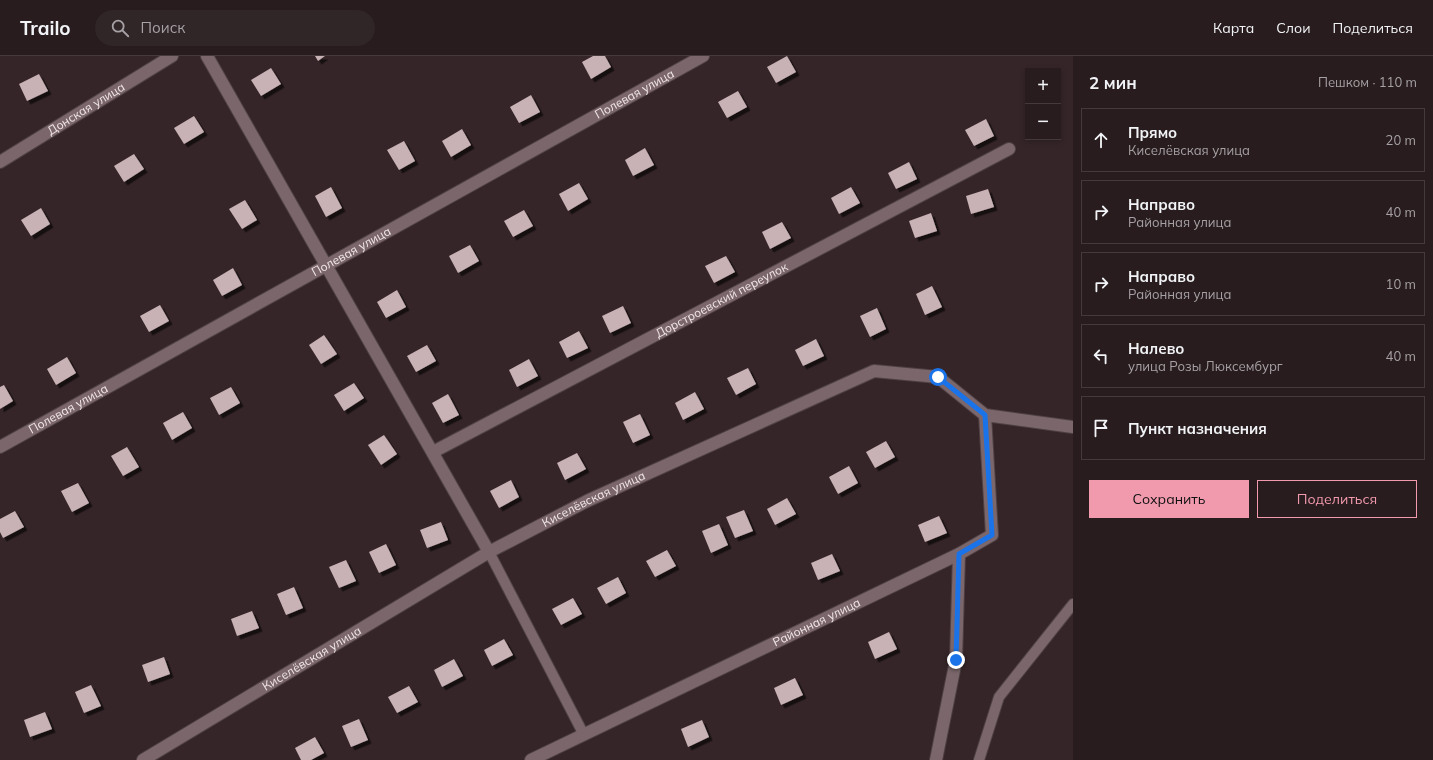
<!DOCTYPE html>
<html lang="ru">
<meta charset="utf-8">
<style>
body{margin:0;font-family:Mulish,sans-serif;background:#302527;color:#f1f3f6}
.controls{position:absolute;right:12px;top:12px;display:grid;overflow:hidden;border-radius:0px;box-shadow:0 2px 6px #0003}
.controls button{width:36px;height:36px;display:grid;place-items:center;padding:0;border:0;border-bottom:1px solid #443a3c;background:#281c1e;color:#f1f3f6;font:20px sans-serif}
.stop{position:absolute;width:12px;height:12px;margin:-9px;border:3px solid #1a73e8;border-radius:50%;background:#fff}
.stop.end{background:#1a73e8;border-color:#fff;box-shadow:0 1px 4px #0008}
.list{margin:0;padding:0;list-style:none}
h2{display:flex;justify-content:space-between;align-items:center;height:52px;margin:0;padding:0 16px;font-size:17px}
h2 small{font-size:13px;font-weight:400;color:#a5a1a4}
.list li{display:grid;grid-template-columns:26px 1fr auto;gap:12px;align-items:center;box-sizing:border-box;height:64px;margin:0 8px 8px;padding:0 8px;border:1px solid #443a3c;border-radius:0px}
.list b{display:block;font-size:15px;white-space:nowrap}
.list p{margin:0;font-size:13px;white-space:nowrap;color:#a5a1a4}
.list em{font-size:13px;font-style:normal;color:#a5a1a4}
.actions{display:flex;gap:8px;padding:12px 16px}
.actions a{flex:1;padding:9px 0;border:1px solid #f29aad;border-radius:0px;text-align:center;font-size:14px;color:#f29aad}
.actions .main{background:#f29aad;color:#111}
.icon{flex:none;width:22px;height:22px;fill:none;stroke:currentColor;stroke-width:2;stroke-linecap:round;stroke-linejoin:round}
.map{position:relative;flex:none;width:1073px;height:704px;overflow:hidden}
header{display:flex;align-items:center;gap:24px;box-sizing:border-box;height:56px;padding:0 20px;background:#281c1e;border-bottom:1px solid #443a3c}
header strong{font-size:19px}
nav{display:flex;gap:22px;margin-inline-start:auto;font-size:14px}
.search{width:280px;height:36px;background:#302527;display:flex;align-items:center;gap:10px;box-sizing:border-box;padding:0 14px;border-radius:22px;color:#a5a1a4;font-size:15px}
main{display:flex}
aside{flex:1;background:#281c1e}
.map>svg:first-child{display:block}
.building{fill:#c8b2b6;filter:url(#shadow)}
.lines{fill:none;stroke-linecap:round;stroke-linejoin:round}
.lane-casing{stroke:#4f4145;stroke-width:12}
.street-casing{stroke:#4f4145;stroke-width:14}
.lane{stroke:#7b676b;stroke-width:10}
.street{stroke:#7b676b;stroke-width:12}
.route{stroke:#1a73e8;stroke-width:5}
.labels{text-anchor:middle;stroke-width:4;stroke-linejoin:round;paint-order:stroke}
.street-label{font-size:12px;fill:#f1e6e8;stroke:#181012}
</style>
<header>
<strong>Trailo</strong>
<div class="search"><svg class="icon" aria-label="search" viewBox="0 0 24 24"><circle cx="10" cy="10" r="6"/><path d="M15 15l6 6"/></svg>Поиск</div>
<nav><a>Карта</a><a>Слои</a><a>Поделиться</a></nav>
</header>
<main>
<div class="map">
<svg width="1073" height="704" viewBox="0 0 1073 704">
<defs>
<filter id="shadow"><feDropShadow dx="3.5" dy="3.5" stdDeviation="0" flood-color="#0009"/></filter>
</defs>
<rect width="100%" height="100%" fill="#352528"/>
<g class="building">
<polygon points="315,0 325,0 318,5"/>
<polygon points="593,0 605,0 611,11 591,23 582,6"/>
<polygon points="787,0 796,16 776,27 767,11"/>
<polygon points="271,12 281,28 261,40 251,24"/>
<polygon points="39,18 48,35 27,45 19,28"/>
<polygon points="738,35 747,51 727,62 718,46"/>
<polygon points="531,39 540,56 519,67 510,51"/>
<polygon points="194,60 204,76 184,88 174,72"/>
<polygon points="986,63 994,80 974,90 965,74"/>
<polygon points="462,73 471,89 451,101 442,85"/>
<polygon points="404,85 415,105 399,114 387,94"/>
<polygon points="645,92 654,109 633,120 625,104"/>
<polygon points="134,98 144,113 124,126 114,110"/>
<polygon points="909,106 917,123 896,133 888,117"/>
<polygon points="579,127 588,143 568,155 559,138"/>
<polygon points="331,131 342,152 326,161 315,140"/>
<polygon points="851,131 860,147 839,158 831,142"/>
<polygon points="988,133 994,151 971,158 966,140"/>
<polygon points="245,144 257,164 242,173 229,153"/>
<polygon points="41,152 50,168 31,180 21,164"/>
<polygon points="524,154 533,170 513,181 504,165"/>
<polygon points="931,157 937,175 915,182 909,165"/>
<polygon points="782,166 791,182 770,193 762,176"/>
<polygon points="470,189 479,205 458,217 449,200"/>
<polygon points="726,200 735,216 714,227 705,210"/>
<polygon points="233,212 242,229 222,240 213,224"/>
<polygon points="932,230 942,251 925,259 916,238"/>
<polygon points="397,234 406,251 386,262 377,246"/>
<polygon points="160,249 169,265 149,276 140,260"/>
<polygon points="623,250 631,267 610,277 602,260"/>
<polygon points="877,252 886,273 870,281 860,260"/>
<polygon points="579,275 588,292 567,302 559,286"/>
<polygon points="324,279 337,298 321,308 309,289"/>
<polygon points="816,283 824,300 803,310 795,294"/>
<polygon points="427,289 436,305 416,316 407,300"/>
<polygon points="67,301 76,317 56,329 47,313"/>
<polygon points="529,303 538,320 517,331 509,314"/>
<polygon points="748,312 756,328 736,339 727,322"/>
<polygon points="354,327 364,342 344,355 334,339"/>
<polygon points="4,329 13,345 0,353 0,331"/>
<polygon points="231,331 240,347 219,359 210,342"/>
<polygon points="695,336 704,353 683,364 675,347"/>
<polygon points="448,338 459,359 443,367 432,347"/>
<polygon points="183,356 192,372 172,384 163,367"/>
<polygon points="640,358 650,379 633,387 623,366"/>
<polygon points="384,379 397,398 381,409 368,389"/>
<polygon points="886,385 895,401 875,412 866,396"/>
<polygon points="127,391 139,411 123,420 111,400"/>
<polygon points="577,397 586,413 565,424 557,407"/>
<polygon points="849,410 858,427 838,438 829,421"/>
<polygon points="511,424 519,441 499,452 490,435"/>
<polygon points="78,427 89,447 72,456 61,435"/>
<polygon points="787,442 796,458 775,469 767,453"/>
<polygon points="744,454 753,475 735,482 726,461"/>
<polygon points="15,455 24,471 3,482 0,476 0,463"/>
<polygon points="939,460 947,477 925,486 918,469"/>
<polygon points="441,466 448,484 427,492 420,474"/>
<polygon points="719,468 728,489 711,497 702,475"/>
<polygon points="386,488 396,509 379,517 369,496"/>
<polygon points="667,494 676,510 655,521 646,505"/>
<polygon points="832,498 840,515 818,524 811,507"/>
<polygon points="346,504 356,525 339,532 329,511"/>
<polygon points="618,521 626,537 606,548 597,532"/>
<polygon points="294,531 303,552 286,559 277,538"/>
<polygon points="573,542 582,558 561,569 552,553"/>
<polygon points="252,555 259,572 237,580 231,563"/>
<polygon points="889,576 897,593 875,603 868,586"/>
<polygon points="504,583 513,599 492,610 484,594"/>
<polygon points="164,601 170,618 148,626 142,609"/>
<polygon points="454,603 463,620 442,631 434,614"/>
<polygon points="795,622 803,639 781,649 774,632"/>
<polygon points="91,629 101,650 84,657 75,636"/>
<polygon points="409,630 418,646 397,657 388,641"/>
<polygon points="45,656 52,673 30,681 24,664"/>
<polygon points="359,663 368,684 351,691 342,670"/>
<polygon points="702,664 709,681 688,691 681,673"/>
<polygon points="315,681 324,697 311,704 301,704 295,692"/>
</g>
<g class="lines">
<defs>
<g id="lane">
<polyline points="489,496 584,679"/>
<polyline points="979,704 999,641 1073,548"/>
</g>
<g id="street">
<polyline points="207,0 489,496"/>
<path id="s1" d="M0,106L172,0"/>
<path id="s2" d="M0,391L703,0"/>
<path id="s3" d="M433,396L1009,93"/>
<path id="s4" d="M143,704L489,496L587,445L874,315L938,321L985,359L1073,371"/>
<path id="s5" d="M531,704L959,498L992,479L985,359"/>
<polyline points="936,704 956,604 959,498"/>
</g>
</defs>
<use href="#lane" class="lane-casing"/>
<use href="#street" class="street-casing"/>
<use href="#lane" class="lane"/>
<use href="#street" class="street"/>
</g>
<g class="lines">
<polyline class="route" points="938,321 985,359 992,479 959,498 956,604"/>
</g>
<g class="labels">
<g class="street-label">
<text dy="4" stroke="none"><textPath href="#s2" startOffset="726">Полевая улица</textPath></text>
<text dy="4" stroke="none"><textPath href="#s1" startOffset="101">Донская улица</textPath></text>
<text dy="4" stroke="none"><textPath href="#s2" startOffset="402">Полевая улица</textPath></text>
<text dy="4" stroke="none"><textPath href="#s3" startOffset="326">Дорстроевский переулок</textPath></text>
<text dy="4" stroke="none"><textPath href="#s2" startOffset="78">Полевая улица</textPath></text>
<text dy="4" stroke="none"><textPath href="#s4" startOffset="521">Киселёвская улица</textPath></text>
<text dy="4" stroke="none"><textPath href="#s5" startOffset="317">Районная улица</textPath></text>
<text dy="4" stroke="none"><textPath href="#s4" startOffset="197">Киселёвская улица</textPath></text>
</g>
</g>
</svg>
<div class="controls">
<button>+</button>
<button>−</button>
</div>
<div class="stop" style="left:938px;top:321px"></div>
<div class="stop end" style="left:956px;top:604px"></div>
</div>
<aside>
<h2>2 мин<small>Пешком · 110 m</small></h2>
<ul class="list">
<li><svg class="icon" aria-label="ahead" viewBox="0 0 24 24"><path d="M12 20V5M6 11l6-6 6 6"/></svg><div><b>Прямо</b><p>Киселёвская улица</p></div><em>20 m</em></li>
<li><svg class="icon" aria-label="right" viewBox="0 0 24 24"><path d="M7 20v-9h11M14 6l5 5-5 5"/></svg><div><b>Направо</b><p>Районная улица</p></div><em>40 m</em></li>
<li><svg class="icon" aria-label="right" viewBox="0 0 24 24"><path d="M7 20v-9h11M14 6l5 5-5 5"/></svg><div><b>Направо</b><p>Районная улица</p></div><em>10 m</em></li>
<li><svg class="icon" aria-label="left" viewBox="0 0 24 24"><path d="M17 20v-9H6M10 6l-5 5 5 5"/></svg><div><b>Налево</b><p>улица Розы Люксембург</p></div><em>40 m</em></li>
<li><svg class="icon" aria-label="arrive" viewBox="0 0 24 24"><path d="M6 21V4h12l-3 4 3 4H6"/></svg><div><b>Пункт назначения</b></div></li>
</ul>
<div class="actions"><a class="main">Сохранить</a><a>Поделиться</a></div>
</aside>
</main>
